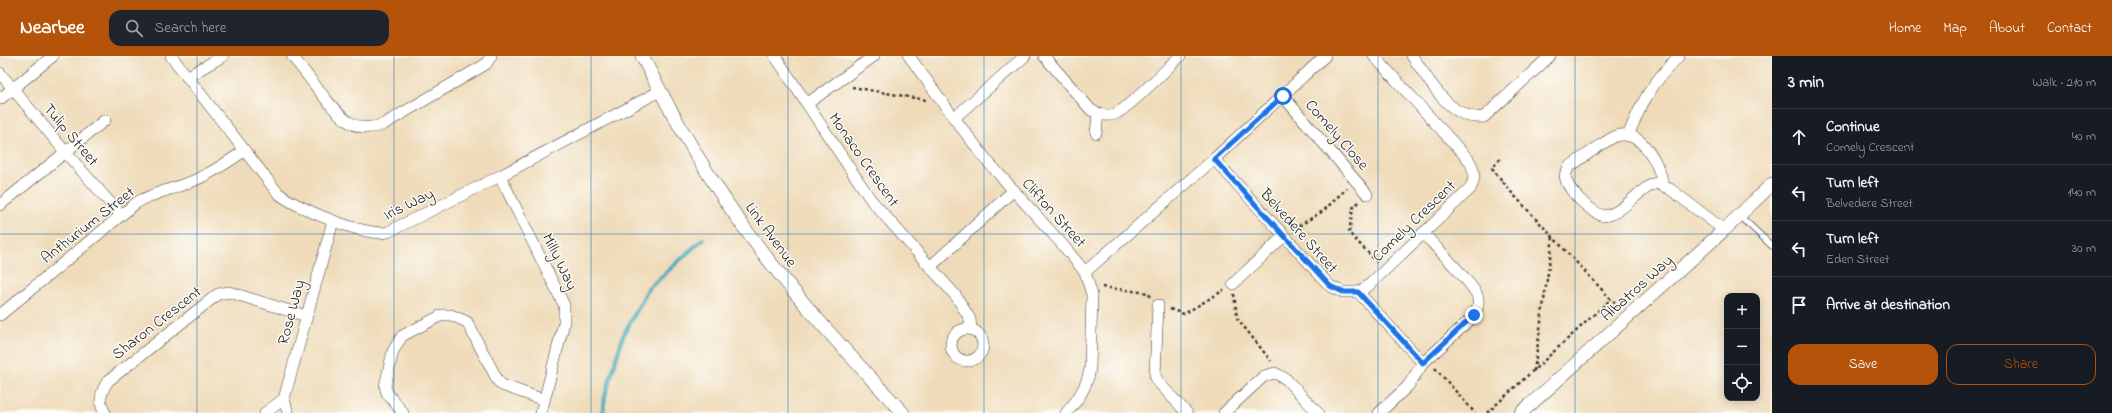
<!DOCTYPE html>
<meta charset="utf-8">
<style>
body{margin:0;font-family:"Indie Flower",sans-serif;background:#20242c;color:#f1f3f6}
.controls{position:absolute;right:12px;bottom:12px;display:grid;overflow:hidden;border-radius:8px;box-shadow:0 2px 10px #0003}
.controls button{width:36px;height:36px;display:grid;place-items:center;padding:0;border:0;border-bottom:1px solid #363941;background:#171b24;color:#f1f3f6;font:20px sans-serif}
.stop{position:absolute;width:12px;height:12px;margin:-9px;border:3px solid #1a73e8;border-radius:50%;background:#fff}
.stop.end{background:#1a73e8;border-color:#fff;box-shadow:0 1px 4px #0008}
.list{margin:0;padding:0;list-style:none}
h2{display:flex;justify-content:space-between;align-items:center;height:52px;margin:0;padding:0 16px;font-size:17px}
h2 small{font-size:13px;font-weight:400;color:#9ea1a6}
.list li{display:grid;grid-template-columns:26px 1fr auto;gap:12px;align-items:center;box-sizing:border-box;height:56px;padding:0 16px;border-top:1px solid #363941}
.list b{display:block;font-size:15px;white-space:nowrap}
.list p{margin:0;font-size:13px;white-space:nowrap;color:#9ea1a6}
.list em{font-size:13px;font-style:normal;color:#9ea1a6}
.actions{display:flex;gap:8px;padding:12px 16px}
.actions a{flex:1;padding:9px 0;border:1px solid #b45309;border-radius:12px;text-align:center;font-size:14px;color:#b45309}
.actions .main{background:#b45309;color:#fff}
.icon{flex:none;width:22px;height:22px;fill:none;stroke:currentColor;stroke-width:2;stroke-linecap:round;stroke-linejoin:round}
.map{position:relative;flex:none;width:1772px;height:357px;overflow:hidden}
header{display:flex;align-items:center;gap:24px;box-sizing:border-box;height:56px;padding:0 20px;background:#b45309;color:#fff}
header strong{font-size:19px}
nav{display:flex;gap:22px;margin-inline-start:auto;font-size:14px}
.search{width:280px;height:36px;background:#20242c;display:flex;align-items:center;gap:10px;box-sizing:border-box;padding:0 14px;border-radius:12px;color:#9ea1a6;font-size:15px}
main{display:flex}
aside{flex:1;background:#171b24}
.map>svg:first-child{display:block}
.lines{fill:none;stroke-linecap:round;stroke-linejoin:round}
.stream{stroke:#3eaabd;stroke-width:4}
.service-casing{stroke:#3c3934;stroke-width:7}
.minor-casing{stroke:#3c3934;stroke-width:12}
.tertiary-casing{stroke:#3c3934;stroke-width:14}
.path{stroke:#3c3934;stroke-width:2.5;stroke-dasharray:3 3;stroke-linecap:butt}
.service{stroke:#fff;stroke-width:5.5}
.minor{stroke:#fff;stroke-width:11}
.tertiary{stroke:#fff;stroke-width:13}
.route{stroke:#1a73e8;stroke-width:5}
.grid{fill:none;stroke:#1f6fb2;stroke-width:1;stroke-opacity:0.55}
.labels{text-anchor:middle;stroke-width:3;stroke-linejoin:round;paint-order:stroke}
.street-label{font-size:16px;fill:#1c1c1c;stroke:#fdfcf7}
</style>
<header>
<strong>Nearbee</strong>
<div class="search"><svg class="icon" aria-label="search" viewBox="0 0 24 24"><circle cx="10" cy="10" r="6"/><path d="M15 15l6 6"/></svg>Search here</div>
<nav><a>Home</a><a>Map</a><a>About</a><a>Contact</a></nav>
</header>
<main>
<div class="map">
<svg width="1772" height="357" viewBox="0 0 1772 357">
<rect width="100%" height="100%" fill="#fdfcf7"/>
<filter id="ink" filterUnits="userSpaceOnUse"><feTurbulence type="fractalNoise" baseFrequency=".025" numOctaves="2"/><feDisplacementMap in="SourceGraphic" scale="8" xChannelSelector="R" yChannelSelector="G"/><feConvolveMatrix kernelMatrix="1 2 1 2 8 2 1 2 1" color-interpolation-filters="sRGB"/></filter>
<filter id="wash" filterUnits="userSpaceOnUse"><feTurbulence type="fractalNoise" baseFrequency=".012" numOctaves="4" result="noise"/><feDisplacementMap in="SourceGraphic" scale="16" xChannelSelector="R" yChannelSelector="G"/><feGaussianBlur stdDeviation="0.9" result="paint"/><feColorMatrix in="noise" values="0 0 0 0 0 0 0 0 0 0 0 0 0 0 0 0 0 1.4 0 .05"/><feComposite in="paint" operator="in"/></filter>
<g filter="url(#wash)">
<rect width="100%" height="100%" fill="#efdbb9"/>
<g class="lines">
<polyline class="stream" points="603,357 605,340 623,280 648,233 703,183"/>
</g>
</g>
<g filter="url(#ink)">
<g class="lines">
<defs>
<polyline id="service" points="1740,160 1772,190"/>
<g id="minor">
<path d="M171,0L277,136C293,151 367,182 388,176L500,120L660,35"/>
<path d="M292,0C302,12 311,24 321,37C338,58 353,80 384,68L486,8L491,0"/>
<polyline points="775,0 871,144 956,240 970,263 971,273"/>
<path d="M909,0L954,62L989,107L1061,187L1085,216L1092,239L1090,313C1087,331 1078,344 1066,357"/>
<path d="M1044,0L1091,54C1098,58 1107,61 1115,58C1126,54 1169,11 1180,0"/>
<path d="M1412,0C1430,24 1449,65 1484,61L1550,0"/>
<polyline points="0,17 66,97 121,159"/>
<polyline points="187,21 223,0"/>
<polyline points="1283,40 1367,138"/>
<polyline points="0,43 53,0"/>
<polyline points="808,47 874,0"/>
<polyline points="954,62 1025,0"/>
<polyline points="1096,77 1098,58"/>
<path d="M1628,80C1642,45 1652,27 1679,0"/>
<polyline points="1214,103 1330,230 1343,236 1358,236 1423,307 1408,330 1379,357"/>
<polyline points="500,120 564,249 564,267 541,357"/>
<path d="M1663,128C1659,109 1642,72 1616,80C1606,84 1580,104 1569,111L1565,119C1566,134 1590,155 1603,160C1624,158 1636,134 1656,127L1670,133L1724,174"/>
<polyline points="0,149 105,64"/>
<path d="M1423,177C1434,189 1472,227 1477,239C1480,247 1477,256 1472,262L1423,307"/>
<polyline points="930,211 1014,134"/>
<polyline points="1085,216 1214,103 1325,0"/>
<polyline points="1233,228 1284,180"/>
<path d="M1358,236L1368,230L1470,133C1476,122 1475,113 1468,103L1374,0"/>
<polyline points="1158,249 1155,319 1158,326 1187,357"/>
<path d="M0,259L136,147C154,136 174,133 193,125C212,117 228,106 244,95"/>
<circle cx="967" cy="289" r="16"/>
<path d="M105,357C98,347 101,335 108,325L218,238L229,236L306,260"/>
<polyline points="265,357 284,343"/>
<polyline points="288,357 284,343 333,165"/>
<polyline points="403,357 387,337 385,330 393,295 402,280 442,259 451,259 467,266 498,325 502,329 544,344"/>
<polyline points="1224,357 1264,320 1275,317 1286,323 1318,357"/>
</g>
<g id="tertiary">
<path d="M642,0C673,61 708,122 748,177C795,241 849,299 903,357"/>
<polyline points="1521,357 1724,174 1772,128"/>
</g>
</defs>
<use href="#service" class="service-casing"/>
<use href="#minor" class="minor-casing"/>
<use href="#tertiary" class="tertiary-casing"/>
<g class="path">
<polyline points="852,31 926,44"/>
<polyline points="1500,103 1492,112 1511,136 1619,252"/>
<polyline points="1359,146 1353,152 1349,177 1377,206"/>
<polyline points="1294,173 1323,155 1347,132"/>
<polyline points="1102,231 1148,237 1151,241"/>
<polyline points="1234,238 1237,262 1271,305"/>
<polyline points="1170,253 1184,258 1224,234"/>
<polyline points="1435,312 1475,357"/>
<polyline points="1534,315 1553,181"/>
<polyline points="1487,357 1611,243"/>
</g>
<use href="#service" class="service"/>
<use href="#minor" class="minor"/>
<use href="#tertiary" class="tertiary"/>
</g>
</g>
<g class="lines" filter="url(#ink)">
<polyline class="route" points="1283,40 1214,103 1330,230 1343,236 1358,236 1423,307 1474,259"/>
</g>
<path class="grid" d="M197,0V357M394,0V357M591,0V357M788,0V357M984,0V357M1181,0V357M1378,0V357M1575,0V357M0,178H1772"/>
<g class="labels">
<g class="street-label">
<text transform="translate(72 78) rotate(50)" y="6">Tulip Street</text>
<text transform="translate(1338 78) rotate(49)" y="6">Comely Close</text>
<text transform="translate(865 103) rotate(55)" y="6">Monaco Crescent</text>
<text transform="translate(408 147) rotate(-26)" y="6">Iris Way</text>
<text transform="translate(1055 156) rotate(48)" y="6">Clifton Street</text>
<text transform="translate(1413 164) rotate(-44)" y="6">Comely Crescent</text>
<text transform="translate(87 168) rotate(-38)" y="6">Anthurium Street</text>
<text transform="translate(1300 174) rotate(48)" y="6">Belvedere Street</text>
<text transform="translate(772 178) rotate(54)" y="6">Link Avenue</text>
<text transform="translate(561 205) rotate(64)" y="6">Milly Way</text>
<text transform="translate(1636 231) rotate(-42)" y="6">Albatros Way</text>
<text transform="translate(290 256) rotate(-75)" y="6">Rose Way</text>
<text transform="translate(156 266) rotate(-38)" y="6">Sharon Crescent</text>
</g>
</g>
</svg>
<div class="controls">
<button>+</button>
<button>−</button>
<button><svg class="icon" aria-label="locate" viewBox="0 0 24 24"><circle cx="12" cy="12" r="6"/><path d="M12 2v4M12 18v4M2 12h4M18 12h4"/></svg></button>
</div>
<div class="stop" style="left:1283px;top:40px"></div>
<div class="stop end" style="left:1474px;top:259px"></div>
</div>
<aside>
<h2>3 min<small>Walk · 210 m</small></h2>
<ul class="list">
<li><svg class="icon" aria-label="ahead" viewBox="0 0 24 24"><path d="M12 20V5M6 11l6-6 6 6"/></svg><div><b>Continue</b><p>Comely Crescent</p></div><em>40 m</em></li>
<li><svg class="icon" aria-label="left" viewBox="0 0 24 24"><path d="M17 20v-9H6M10 6l-5 5 5 5"/></svg><div><b>Turn left</b><p>Belvedere Street</p></div><em>140 m</em></li>
<li><svg class="icon" aria-label="left" viewBox="0 0 24 24"><path d="M17 20v-9H6M10 6l-5 5 5 5"/></svg><div><b>Turn left</b><p>Eden Street</p></div><em>30 m</em></li>
<li><svg class="icon" aria-label="arrive" viewBox="0 0 24 24"><path d="M6 21V4h12l-3 4 3 4H6"/></svg><div><b>Arrive at destination</b></div></li>
</ul>
<div class="actions"><a class="main">Save</a><a>Share</a></div>
</aside>
</main>
